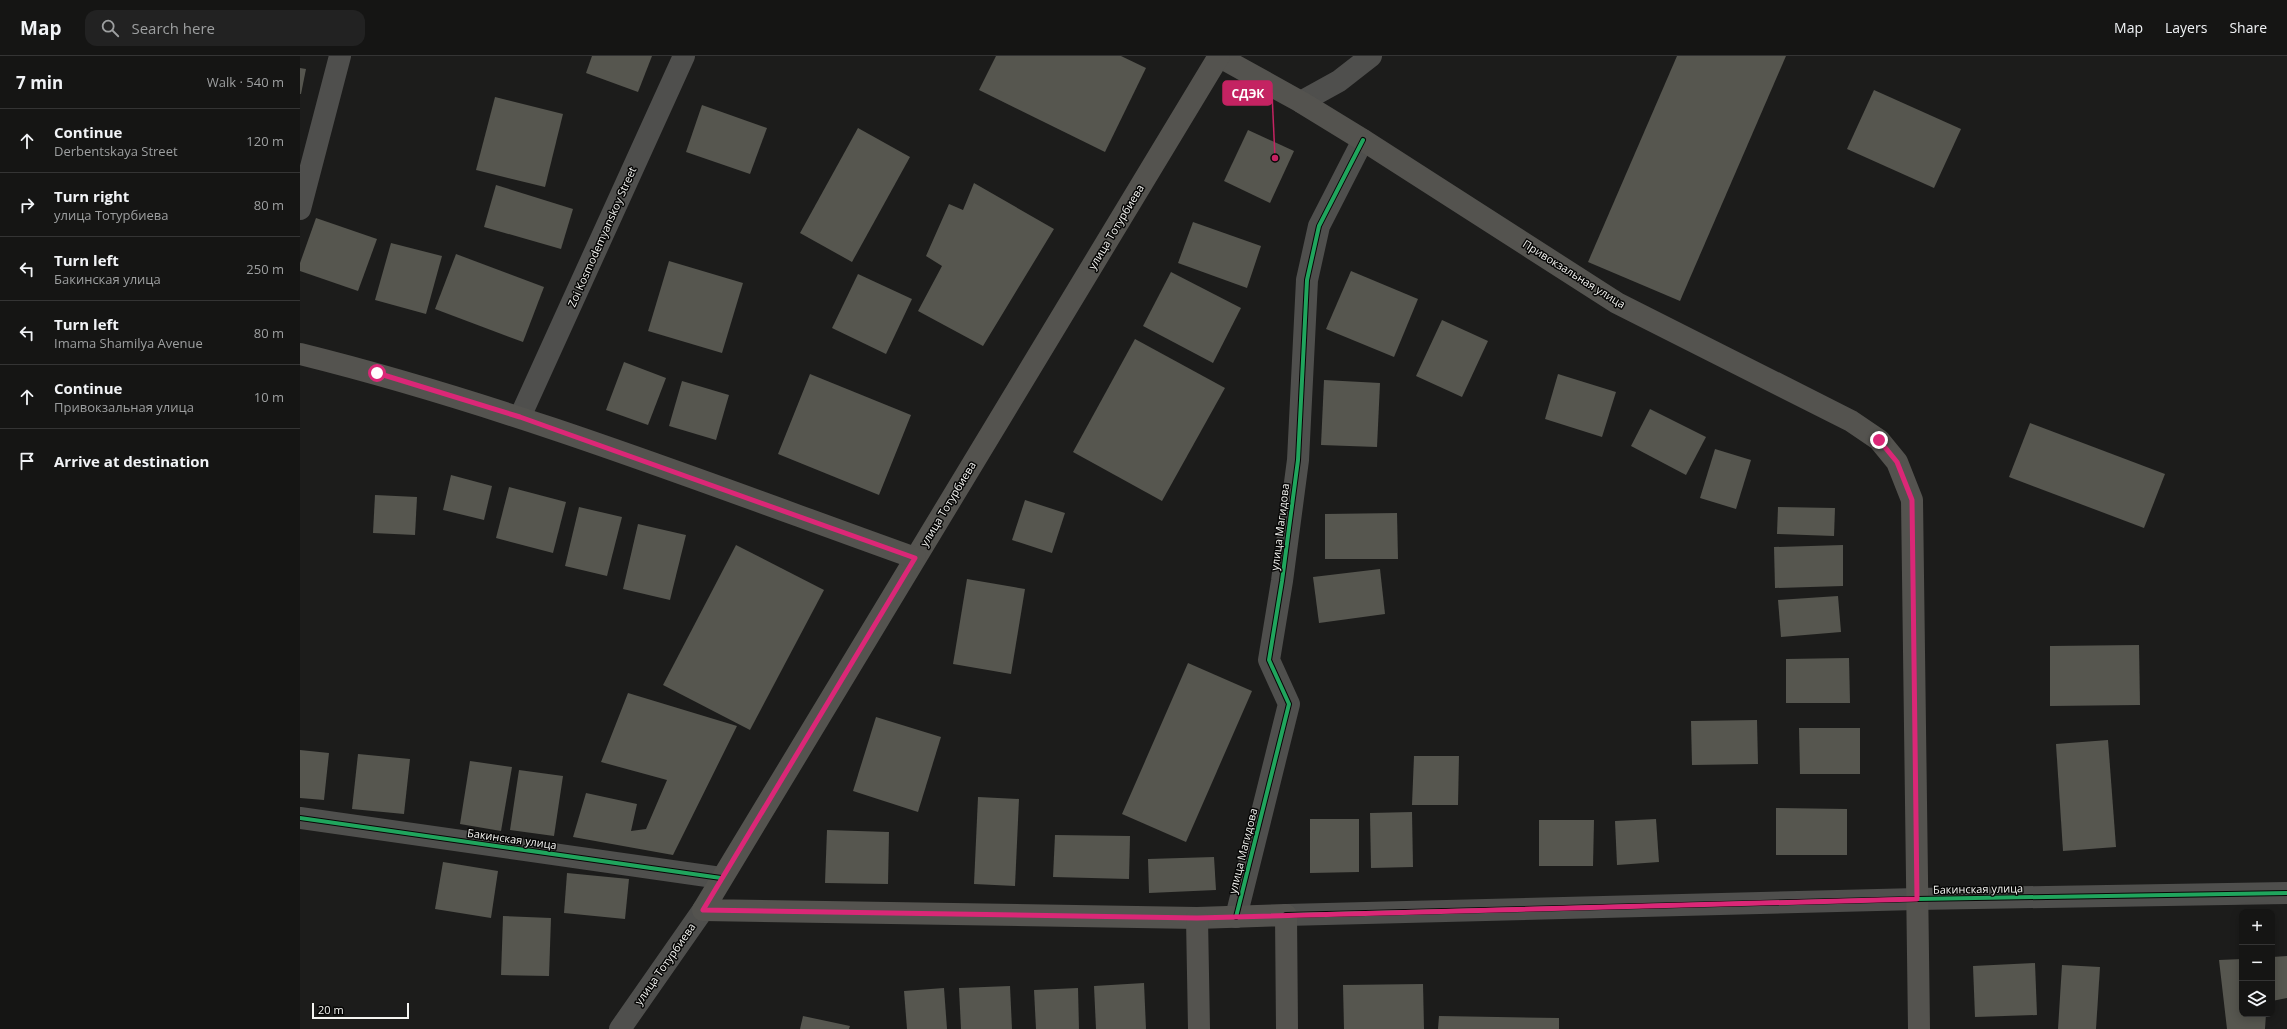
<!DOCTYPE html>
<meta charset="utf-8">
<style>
body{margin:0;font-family:"Open Sans",sans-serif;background:#222;color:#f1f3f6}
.controls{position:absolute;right:12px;bottom:12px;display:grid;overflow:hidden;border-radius:8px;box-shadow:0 2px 10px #0003}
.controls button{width:36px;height:36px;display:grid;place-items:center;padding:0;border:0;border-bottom:1px solid #343434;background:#151514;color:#f1f3f6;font:20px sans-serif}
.scale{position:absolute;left:12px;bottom:10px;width:97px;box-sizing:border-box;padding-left:4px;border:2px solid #f4f4f1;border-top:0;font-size:11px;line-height:14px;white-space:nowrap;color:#f4f4f1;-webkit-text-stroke:3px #070706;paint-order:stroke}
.stop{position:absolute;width:12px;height:12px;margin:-9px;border:3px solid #db2777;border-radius:50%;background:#fff}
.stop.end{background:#db2777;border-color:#fff;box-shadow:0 1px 4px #0008}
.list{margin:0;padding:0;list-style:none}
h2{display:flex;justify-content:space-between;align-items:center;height:52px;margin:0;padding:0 16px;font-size:17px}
h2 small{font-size:13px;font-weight:400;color:#9d9fa0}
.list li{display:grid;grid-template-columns:26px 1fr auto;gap:12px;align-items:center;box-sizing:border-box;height:64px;padding:0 16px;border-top:1px solid #343434}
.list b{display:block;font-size:15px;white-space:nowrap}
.list p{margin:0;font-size:13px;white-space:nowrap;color:#9d9fa0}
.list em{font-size:13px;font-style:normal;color:#9d9fa0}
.icon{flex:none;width:22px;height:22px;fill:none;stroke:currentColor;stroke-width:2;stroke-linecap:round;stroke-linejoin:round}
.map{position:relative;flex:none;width:1987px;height:973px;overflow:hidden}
header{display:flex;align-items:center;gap:24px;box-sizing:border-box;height:56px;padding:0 20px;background:#151514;border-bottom:1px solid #343434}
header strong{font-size:19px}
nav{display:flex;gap:22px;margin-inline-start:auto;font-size:14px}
.search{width:280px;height:36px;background:#222;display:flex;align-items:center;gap:10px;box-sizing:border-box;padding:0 14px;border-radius:12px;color:#9d9fa0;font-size:15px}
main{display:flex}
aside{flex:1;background:#151514}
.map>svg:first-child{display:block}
.building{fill:#56564f}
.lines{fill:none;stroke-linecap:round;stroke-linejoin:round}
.street{stroke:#4f4f4d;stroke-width:22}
.secondary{stroke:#54534f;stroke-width:22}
.cycleway-casing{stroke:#070706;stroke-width:6}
.cycleway{stroke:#20a55d;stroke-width:4}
.route{stroke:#db2777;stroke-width:5}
.labels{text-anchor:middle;stroke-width:3;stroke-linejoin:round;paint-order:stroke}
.street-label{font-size:11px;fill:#f4f4f1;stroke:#070706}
.leader{fill:none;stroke:#c42362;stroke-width:1.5}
.callout-dot{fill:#c42362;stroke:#070706;stroke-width:1.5}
.callout{fill:#c42362;stroke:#c42362;stroke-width:1.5}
.callout-label{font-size:12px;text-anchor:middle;font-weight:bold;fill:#fff}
</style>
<header>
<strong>Map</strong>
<div class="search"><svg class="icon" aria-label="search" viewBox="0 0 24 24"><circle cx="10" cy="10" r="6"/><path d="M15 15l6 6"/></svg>Search here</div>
<nav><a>Map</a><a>Layers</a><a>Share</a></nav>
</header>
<main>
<aside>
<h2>7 min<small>Walk · 540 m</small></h2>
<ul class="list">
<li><svg class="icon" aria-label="ahead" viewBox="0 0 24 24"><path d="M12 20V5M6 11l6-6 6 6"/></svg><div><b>Continue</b><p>Derbentskaya Street</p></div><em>120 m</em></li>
<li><svg class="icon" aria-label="right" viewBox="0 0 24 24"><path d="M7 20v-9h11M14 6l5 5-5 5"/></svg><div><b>Turn right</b><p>улица Тотурбиева</p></div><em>80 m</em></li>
<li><svg class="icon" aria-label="left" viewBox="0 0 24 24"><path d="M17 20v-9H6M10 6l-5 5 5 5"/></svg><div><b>Turn left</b><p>Бакинская улица</p></div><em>250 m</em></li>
<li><svg class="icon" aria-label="left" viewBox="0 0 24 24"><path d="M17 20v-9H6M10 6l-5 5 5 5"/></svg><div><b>Turn left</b><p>Imama Shamilya Avenue</p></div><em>80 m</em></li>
<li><svg class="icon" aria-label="ahead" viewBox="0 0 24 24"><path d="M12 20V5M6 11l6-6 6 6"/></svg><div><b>Continue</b><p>Привокзальная улица</p></div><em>10 m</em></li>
<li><svg class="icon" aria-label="arrive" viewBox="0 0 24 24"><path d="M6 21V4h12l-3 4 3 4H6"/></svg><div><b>Arrive at destination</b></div></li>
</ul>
</aside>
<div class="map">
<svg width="1987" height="973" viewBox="0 0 1987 973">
<rect width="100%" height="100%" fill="#1c1c1b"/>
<g class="building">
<polygon points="292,0 352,0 338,36 286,17"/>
<polygon points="696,0 821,0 846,12 805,96 679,34"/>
<polygon points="1377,0 1486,0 1380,245 1288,206"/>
<polygon points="0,12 6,13 1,38 0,38"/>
<polygon points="1574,34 1661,73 1634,132 1547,93"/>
<polygon points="195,41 263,58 245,131 176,114"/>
<polygon points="402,49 467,72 450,118 386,96"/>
<polygon points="558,72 610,101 552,206 500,177"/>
<polygon points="948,74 994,95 970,147 924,125"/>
<polygon points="674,127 754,173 683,290 618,255 642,210 626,200 649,148 663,154"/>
<polygon points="196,129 273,153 261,193 184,171"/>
<polygon points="16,162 77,183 58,235 0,215 0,207"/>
<polygon points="893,166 961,190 947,232 878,207"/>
<polygon points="91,187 142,200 126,258 75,244"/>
<polygon points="156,198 244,231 223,286 135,253"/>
<polygon points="369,205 443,227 422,297 348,275"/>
<polygon points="1051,215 1118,243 1094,301 1026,273"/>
<polygon points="871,216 941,252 913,307 843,270"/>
<polygon points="558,218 612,243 586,298 532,272"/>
<polygon points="1142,264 1188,285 1162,341 1116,320"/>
<polygon points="835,283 925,332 862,445 773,396"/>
<polygon points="324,306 366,322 348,369 306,354"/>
<polygon points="510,318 611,359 579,439 478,398"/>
<polygon points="1258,318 1316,336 1302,381 1245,363"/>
<polygon points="1024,324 1080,327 1077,391 1021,389"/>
<polygon points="382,325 429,339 416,384 369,370"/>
<polygon points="1350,353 1406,381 1386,419 1331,390"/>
<polygon points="1730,367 1865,418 1844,472 1709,421"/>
<polygon points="1415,393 1451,404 1436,453 1400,442"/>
<polygon points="151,419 192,430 184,464 143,454"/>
<polygon points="209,431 266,446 253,497 196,482"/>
<polygon points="75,439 117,441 115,479 73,477"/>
<polygon points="725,444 765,457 752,497 712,484"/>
<polygon points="279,451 322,461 307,520 265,510"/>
<polygon points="1478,451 1535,452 1534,480 1477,478"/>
<polygon points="1097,457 1098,503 1025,503 1025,458"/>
<polygon points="338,468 386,479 370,544 323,533"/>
<polygon points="436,489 524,534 450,674 363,629"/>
<polygon points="1543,489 1543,530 1475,532 1474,491"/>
<polygon points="1080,513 1085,558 1019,567 1013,521"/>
<polygon points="667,523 725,533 711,618 653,608"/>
<polygon points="1538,540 1541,576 1481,581 1478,544"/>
<polygon points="1839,589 1840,649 1750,650 1750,590"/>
<polygon points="1549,602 1550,647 1486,647 1486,603"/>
<polygon points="888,607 952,635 886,786 822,758"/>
<polygon points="328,637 437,670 373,799 273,781 286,737 337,748 331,775 346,773 367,724 301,706"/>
<polygon points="576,661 641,681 618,756 553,735"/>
<polygon points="1457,664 1458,708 1392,709 1391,665"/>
<polygon points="1499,672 1560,672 1560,718 1500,718"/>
<polygon points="1808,684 1816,791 1763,795 1756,688"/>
<polygon points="0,694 29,697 24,744 0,742"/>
<polygon points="58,698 110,703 104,758 52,753"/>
<polygon points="1114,700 1159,700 1158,749 1112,749"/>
<polygon points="170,705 212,711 201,775 160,768"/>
<polygon points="219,714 263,720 254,780 210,774"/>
<polygon points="678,741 719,743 715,830 674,828"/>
<polygon points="1476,752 1547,753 1547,799 1476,799"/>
<polygon points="1112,756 1113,811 1071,812 1070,757"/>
<polygon points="1010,763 1059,763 1059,816 1010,817"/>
<polygon points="1356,763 1359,806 1317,809 1315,765"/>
<polygon points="1239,764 1294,764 1293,810 1239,810"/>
<polygon points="527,774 589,776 588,828 525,827"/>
<polygon points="755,779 830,780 829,823 753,821"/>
<polygon points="914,801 916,834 849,837 848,803"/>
<polygon points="143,806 198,815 191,862 135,853"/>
<polygon points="267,817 329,823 325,863 264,857"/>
<polygon points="203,860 251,862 249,920 201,919"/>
<polygon points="1987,900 1987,942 1972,945 1972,901"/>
<polygon points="1942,903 1942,958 1966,958 1965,973 1927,973 1919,904"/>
<polygon points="1735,907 1737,959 1675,961 1673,910"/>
<polygon points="1762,909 1800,911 1796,973 1758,973"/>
<polygon points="844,927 846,973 796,973 794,930"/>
<polygon points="1123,928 1124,973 1044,973 1043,929"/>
<polygon points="710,930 712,973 661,973 659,932"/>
<polygon points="644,932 647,973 607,973 604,935"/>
<polygon points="778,932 779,973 736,973 734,934"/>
<polygon points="503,960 550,970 549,973 500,973"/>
<polygon points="1139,960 1259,962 1259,973 1138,973"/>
</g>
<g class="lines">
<g class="street">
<polyline points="1001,46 1039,25 1071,0"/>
<polyline points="0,153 40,0"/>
<polyline points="220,361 384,0"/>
<polyline points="0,762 421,822"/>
<polyline points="986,859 1617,843 1987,837"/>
<polyline points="936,861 989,648 969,604 982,525 998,404 1007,224 1019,170 1063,84"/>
<polyline points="320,973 403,854"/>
</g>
<g class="secondary">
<polyline points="918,0 1001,46 1063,84 1317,247 1551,365 1579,384 1597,406 1612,444 1619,973"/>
<polyline points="919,0 403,854 897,862 986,859 987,973"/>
<path d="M0,298C210,350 411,429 615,502"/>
<polyline points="897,862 899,973"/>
</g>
<defs>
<g id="cycleway">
<polyline points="0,762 421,822"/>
<polyline points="986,859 1617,843 1987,837"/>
<polyline points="936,861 989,648 969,604 982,525 998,404 1007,224 1019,170 1063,84"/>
</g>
</defs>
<use href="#cycleway" class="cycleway-casing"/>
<use href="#cycleway" class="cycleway"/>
</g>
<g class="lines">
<polyline class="route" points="77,317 220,361 615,502 403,854 897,862 1617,843 1612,444 1597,406 1579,384"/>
</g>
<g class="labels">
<g class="street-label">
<text transform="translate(816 171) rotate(-59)" y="4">улица Тотурбиева</text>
<text transform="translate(302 181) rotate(-66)" y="4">Zoi Kosmodemyanskoy Street</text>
<text transform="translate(1274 218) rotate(32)" y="4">Привокзальная улица</text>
<text transform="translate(648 448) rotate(-59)" y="4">улица Тотурбиева</text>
<text transform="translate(980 471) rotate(-83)" y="4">улица Магидова</text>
<text transform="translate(212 783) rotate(8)" y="4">Бакинская улица</text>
<text transform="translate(943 795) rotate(-76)" y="4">улица Магидова</text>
<text transform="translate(1678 833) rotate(-1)" y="4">Бакинская улица</text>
<text transform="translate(365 908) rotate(-55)" y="4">улица Тотурбиева</text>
</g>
</g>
<path class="leader" d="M975 102L972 37"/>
<circle class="callout-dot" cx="975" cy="102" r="4"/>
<rect class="callout" x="923" y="25" width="49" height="24" rx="4"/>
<g class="callout-label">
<text x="948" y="42">СДЭК</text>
</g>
</svg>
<div class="controls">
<button>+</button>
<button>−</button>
<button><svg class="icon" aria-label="layers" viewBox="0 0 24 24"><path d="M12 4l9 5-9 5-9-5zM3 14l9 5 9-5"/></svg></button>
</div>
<div class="scale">20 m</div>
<div class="stop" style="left:77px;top:317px"></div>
<div class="stop end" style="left:1579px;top:384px"></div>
</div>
</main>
